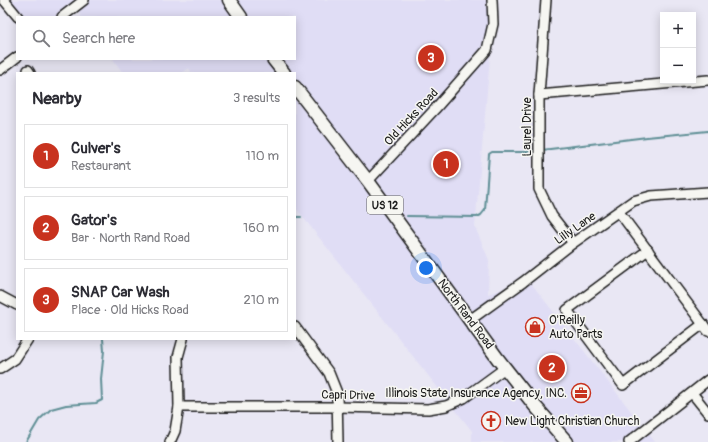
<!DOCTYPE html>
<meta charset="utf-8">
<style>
body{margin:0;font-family:Pangolin,sans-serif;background:#f7f7f7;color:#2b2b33}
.controls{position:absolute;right:12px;top:12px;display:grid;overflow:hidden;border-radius:0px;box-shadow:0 2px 10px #0003}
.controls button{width:36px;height:36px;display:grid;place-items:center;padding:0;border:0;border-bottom:1px solid #e1e1e2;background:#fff;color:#2b2b33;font:20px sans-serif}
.you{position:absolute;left:426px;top:268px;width:14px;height:14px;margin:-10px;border:3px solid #fff;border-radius:50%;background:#1a73e8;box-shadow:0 0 0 6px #1a73e833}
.badge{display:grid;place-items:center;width:26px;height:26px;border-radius:50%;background:#c8321e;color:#fff;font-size:13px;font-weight:700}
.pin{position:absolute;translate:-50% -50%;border:2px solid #fff;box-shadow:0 1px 4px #0006}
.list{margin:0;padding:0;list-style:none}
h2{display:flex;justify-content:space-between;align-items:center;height:52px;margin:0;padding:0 16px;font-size:17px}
h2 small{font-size:13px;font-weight:400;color:#7c7c81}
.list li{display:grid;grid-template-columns:26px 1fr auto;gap:12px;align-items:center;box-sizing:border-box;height:64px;margin:0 8px 8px;padding:0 8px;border:1px solid #e1e1e2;border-radius:0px}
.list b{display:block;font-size:15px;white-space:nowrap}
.list p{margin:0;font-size:13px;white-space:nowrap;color:#7c7c81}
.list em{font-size:13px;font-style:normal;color:#7c7c81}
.icon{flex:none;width:22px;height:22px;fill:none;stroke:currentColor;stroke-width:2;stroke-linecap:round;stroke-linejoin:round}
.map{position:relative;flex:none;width:708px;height:442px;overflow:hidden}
.search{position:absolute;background:#fff;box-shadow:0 2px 10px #0003;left:16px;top:16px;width:280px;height:44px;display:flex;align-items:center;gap:10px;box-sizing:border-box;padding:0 14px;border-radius:0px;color:#7c7c81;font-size:15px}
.panel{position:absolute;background:#fff;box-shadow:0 2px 10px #0003;left:16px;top:72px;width:280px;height:268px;border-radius:0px}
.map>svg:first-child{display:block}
.built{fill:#e0ddf5}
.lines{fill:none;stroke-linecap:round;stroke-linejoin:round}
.stream{stroke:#5f8f95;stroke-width:2}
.minor-casing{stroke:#1c1c1c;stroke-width:12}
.major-casing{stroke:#1c1c1c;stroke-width:15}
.minor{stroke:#f6f6f2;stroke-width:9}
.major{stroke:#f6f6f2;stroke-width:12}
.labels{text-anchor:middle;stroke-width:3;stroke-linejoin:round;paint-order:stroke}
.shield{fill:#f6f6f2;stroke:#5d5d5c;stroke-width:1}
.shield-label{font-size:11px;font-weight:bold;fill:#1c1c1c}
.street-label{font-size:12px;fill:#1c1c1c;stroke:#f6f6f2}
.poi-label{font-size:12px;fill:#1c1c1c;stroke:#f6f6f2;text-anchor:start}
</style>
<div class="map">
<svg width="708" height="442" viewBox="0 0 708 442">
<rect width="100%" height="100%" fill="#e9e7f4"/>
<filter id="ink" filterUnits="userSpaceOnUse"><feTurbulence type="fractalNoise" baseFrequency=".025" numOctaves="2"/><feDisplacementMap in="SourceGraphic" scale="8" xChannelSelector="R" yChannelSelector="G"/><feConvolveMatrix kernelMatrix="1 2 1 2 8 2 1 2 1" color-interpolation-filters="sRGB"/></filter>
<g filter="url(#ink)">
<polygon class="built" points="4,0 492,0 493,24 475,227 489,260 488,294 519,284 527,278 655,442 472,442 472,431 295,207 295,73 192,73 189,68 182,73 123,73 113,59 295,59 295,17 82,17 75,7 62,17 18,17"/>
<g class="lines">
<g class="stream">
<polyline points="542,150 647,137 708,131"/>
<polyline points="407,216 477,217 481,215 485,210 489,154 492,152 526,152 537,150"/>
<polyline points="295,217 301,217"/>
<polyline points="26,442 39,420 51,409 66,405 96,403 102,400 101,379 104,351 103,339"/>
</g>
<defs>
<g id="minor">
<polyline points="4,0 18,17"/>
<polyline points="546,0 539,95 539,189 552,216 573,243"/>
<polyline points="62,17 84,0"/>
<polyline points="0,70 17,57"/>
<polyline points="28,70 30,73"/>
<polyline points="539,95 708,80"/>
<polyline points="368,181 435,109 487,50 493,24 492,0"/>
<polyline points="619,212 708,331"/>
<polyline points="648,250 567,310 623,385 703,324"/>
<polyline points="0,296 17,305"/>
<polyline points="470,320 523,282 573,243 633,201 651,196 708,192"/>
<polyline points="295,327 329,373 337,393 338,442"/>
<polyline points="0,369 15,359 28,339"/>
<polyline points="692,393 708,413"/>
<polyline points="179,407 337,407 428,409 446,406 464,398 505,368"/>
<polyline points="170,442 175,431 179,407 178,357 183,339"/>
<polyline points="629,442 708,380"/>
</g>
<g id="major">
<polyline points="229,0 241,17"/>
<polyline points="273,59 284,73"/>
<polyline points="295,87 368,181 498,359 535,406 567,442"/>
</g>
</defs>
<use href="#minor" class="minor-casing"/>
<use href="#major" class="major-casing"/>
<use href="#minor" class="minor"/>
<use href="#major" class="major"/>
</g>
</g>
<defs>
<symbol id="shop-ring" viewBox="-11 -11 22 22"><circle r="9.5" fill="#f6f6f2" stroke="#c8321e" stroke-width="1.5"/><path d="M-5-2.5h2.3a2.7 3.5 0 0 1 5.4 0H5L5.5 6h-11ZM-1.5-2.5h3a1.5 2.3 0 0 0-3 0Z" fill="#c8321e"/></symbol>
<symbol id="office-ring" viewBox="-11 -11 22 22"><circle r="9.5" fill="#f6f6f2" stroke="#c8321e" stroke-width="1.5"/><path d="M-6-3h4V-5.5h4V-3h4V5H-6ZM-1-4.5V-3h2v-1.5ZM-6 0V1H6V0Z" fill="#c8321e"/></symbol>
<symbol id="church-ring" viewBox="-11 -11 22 22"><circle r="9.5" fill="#f6f6f2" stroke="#c8321e" stroke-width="1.5"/><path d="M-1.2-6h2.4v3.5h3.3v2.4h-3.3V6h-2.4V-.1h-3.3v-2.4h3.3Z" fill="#c8321e"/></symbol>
</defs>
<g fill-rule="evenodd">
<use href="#shop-ring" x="524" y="316" width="22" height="22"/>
<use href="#office-ring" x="570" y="382" width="22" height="22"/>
<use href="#church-ring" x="480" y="410" width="22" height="22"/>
</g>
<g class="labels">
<rect class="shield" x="367" y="196" width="36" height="18" rx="3"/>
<g class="shield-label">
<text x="385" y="209">US 12</text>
</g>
<g class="street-label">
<text transform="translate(411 117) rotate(-47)" y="4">Old Hicks Road</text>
<text transform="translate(527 127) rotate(-90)" y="4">Laurel Drive</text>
<text transform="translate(575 228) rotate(-35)" y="4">Lilly Lane</text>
<text transform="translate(466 314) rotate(53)" y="4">North Rand Road</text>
<text transform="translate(348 395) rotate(1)" y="4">Capri Drive</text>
</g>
<g class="poi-label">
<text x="549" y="324">O'Reilly<tspan x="549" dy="14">Auto Parts</tspan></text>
<text x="567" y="397" text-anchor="end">Illinois State Insurance Agency, INC.</text>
<text x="505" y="425">New Light Christian Church</text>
</g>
</g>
</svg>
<div class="controls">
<button>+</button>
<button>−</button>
</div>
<div class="you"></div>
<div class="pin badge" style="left:446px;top:164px">1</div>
<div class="pin badge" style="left:552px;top:368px">2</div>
<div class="pin badge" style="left:431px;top:58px">3</div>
<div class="search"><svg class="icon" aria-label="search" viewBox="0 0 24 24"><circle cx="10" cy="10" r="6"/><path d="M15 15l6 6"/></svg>Search here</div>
<section class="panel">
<h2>Nearby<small>3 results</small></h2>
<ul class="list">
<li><span class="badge">1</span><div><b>Culver's</b><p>Restaurant</p></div><em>110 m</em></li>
<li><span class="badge">2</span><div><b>Gator's</b><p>Bar · North Rand Road</p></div><em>160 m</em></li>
<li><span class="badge">3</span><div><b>SNAP Car Wash</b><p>Place · Old Hicks Road</p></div><em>210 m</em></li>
</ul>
</section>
</div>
